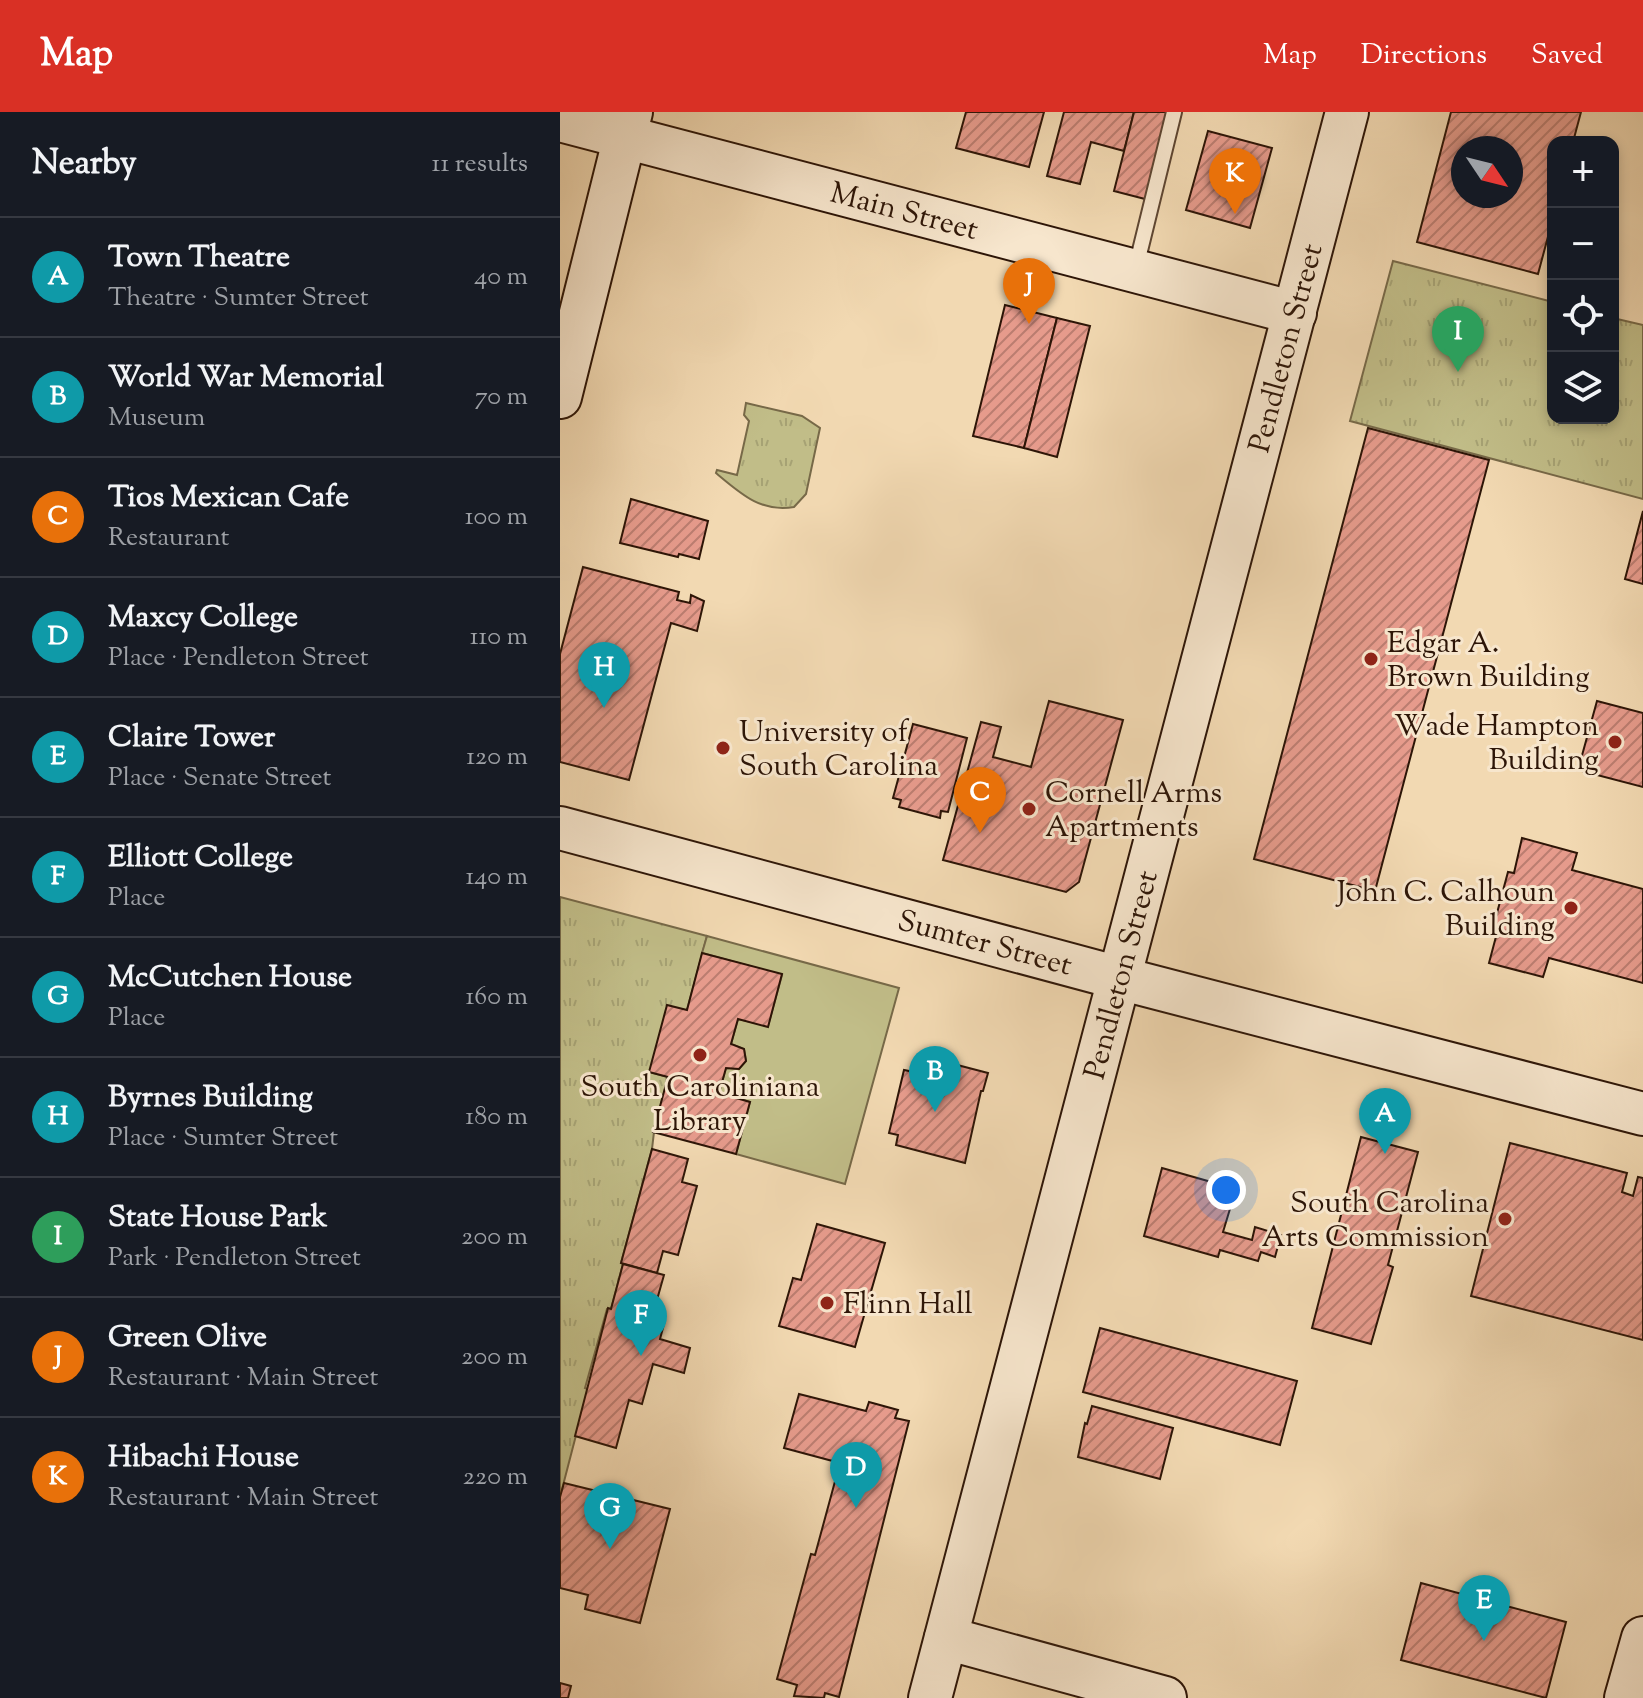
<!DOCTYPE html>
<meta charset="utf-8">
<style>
body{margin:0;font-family:"Sorts Mill Goudy",serif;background:#242831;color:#f1f3f6}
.controls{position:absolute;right:24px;top:24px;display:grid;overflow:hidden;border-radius:16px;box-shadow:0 4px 12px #0003}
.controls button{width:72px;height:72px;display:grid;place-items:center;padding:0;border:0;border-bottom:2px solid #363941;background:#171b24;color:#f1f3f6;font:40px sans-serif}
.compass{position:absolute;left:891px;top:24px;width:72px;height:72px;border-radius:50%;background:#171b24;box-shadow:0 4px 12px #0003;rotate:125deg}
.you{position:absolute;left:666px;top:1078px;width:28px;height:28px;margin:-20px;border:6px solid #fff;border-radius:50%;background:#1a73e8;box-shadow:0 0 0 12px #1a73e833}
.badge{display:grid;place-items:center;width:52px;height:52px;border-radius:50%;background:#d93025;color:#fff;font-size:26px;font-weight:700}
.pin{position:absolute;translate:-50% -66px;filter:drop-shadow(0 2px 4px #0008)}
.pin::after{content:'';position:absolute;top:42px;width:28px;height:24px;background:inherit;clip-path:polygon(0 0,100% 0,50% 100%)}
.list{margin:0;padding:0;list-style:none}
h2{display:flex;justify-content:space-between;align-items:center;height:104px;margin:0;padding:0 32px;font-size:34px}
h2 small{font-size:26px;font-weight:400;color:#9ea1a6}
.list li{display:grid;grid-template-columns:52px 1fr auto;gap:24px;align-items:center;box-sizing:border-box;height:120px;padding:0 32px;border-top:2px solid #363941}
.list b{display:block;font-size:30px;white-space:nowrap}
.list p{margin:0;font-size:26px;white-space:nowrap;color:#9ea1a6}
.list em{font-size:26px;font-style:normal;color:#9ea1a6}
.icon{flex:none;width:44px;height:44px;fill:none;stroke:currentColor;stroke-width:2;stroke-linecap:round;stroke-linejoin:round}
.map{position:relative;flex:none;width:1083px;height:1586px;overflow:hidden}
header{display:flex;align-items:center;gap:48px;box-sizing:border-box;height:112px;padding:0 40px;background:#d93025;color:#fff}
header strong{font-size:38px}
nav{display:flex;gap:44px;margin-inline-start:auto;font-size:28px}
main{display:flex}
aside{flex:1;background:#171b24}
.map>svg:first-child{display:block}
.grass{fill:url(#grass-tufts);stroke:#776948;stroke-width:2}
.garden{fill:#c1bd88;stroke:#776948;stroke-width:2}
.building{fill:url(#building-hatch);stroke:#2d1507;stroke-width:2;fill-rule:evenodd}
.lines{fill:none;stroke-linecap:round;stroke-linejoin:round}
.lane-casing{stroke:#5e4632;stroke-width:18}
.secondary-casing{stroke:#2d1507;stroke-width:46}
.lane{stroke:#f7e6cd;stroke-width:14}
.secondary{stroke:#f7e6cd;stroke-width:42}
.poi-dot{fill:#8f2418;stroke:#f7e6cd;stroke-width:3}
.labels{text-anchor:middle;stroke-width:6;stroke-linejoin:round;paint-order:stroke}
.street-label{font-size:30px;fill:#2d1507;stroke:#f7e6cd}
.poi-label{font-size:30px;fill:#2d1507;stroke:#f7e6cd;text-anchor:start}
</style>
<header>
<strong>Map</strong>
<nav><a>Map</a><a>Directions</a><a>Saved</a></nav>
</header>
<main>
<aside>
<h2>Nearby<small>11 results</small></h2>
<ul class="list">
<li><span class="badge" style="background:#0f9aa8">A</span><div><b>Town Theatre</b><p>Theatre · Sumter Street</p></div><em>40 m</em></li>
<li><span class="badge" style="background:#0f9aa8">B</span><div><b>World War Memorial</b><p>Museum</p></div><em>70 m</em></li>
<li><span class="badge" style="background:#e8710a">C</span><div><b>Tios Mexican Cafe</b><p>Restaurant</p></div><em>100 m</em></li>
<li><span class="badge" style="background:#0f9aa8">D</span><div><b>Maxcy College</b><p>Place · Pendleton Street</p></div><em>110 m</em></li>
<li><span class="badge" style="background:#0f9aa8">E</span><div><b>Claire Tower</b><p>Place · Senate Street</p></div><em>120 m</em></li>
<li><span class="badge" style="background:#0f9aa8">F</span><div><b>Elliott College</b><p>Place</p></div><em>140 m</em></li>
<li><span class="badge" style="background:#0f9aa8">G</span><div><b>McCutchen House</b><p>Place</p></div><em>160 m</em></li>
<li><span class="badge" style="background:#0f9aa8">H</span><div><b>Byrnes Building</b><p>Place · Sumter Street</p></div><em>180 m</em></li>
<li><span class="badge" style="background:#2e9e5b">I</span><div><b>State House Park</b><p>Park · Pendleton Street</p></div><em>200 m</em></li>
<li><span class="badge" style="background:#e8710a">J</span><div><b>Green Olive</b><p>Restaurant · Main Street</p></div><em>200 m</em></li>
<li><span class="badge" style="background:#e8710a">K</span><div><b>Hibachi House</b><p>Restaurant · Main Street</p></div><em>220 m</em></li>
</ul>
</aside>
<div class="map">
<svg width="1083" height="1586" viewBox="0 0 1083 1586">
<defs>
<pattern id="grass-tufts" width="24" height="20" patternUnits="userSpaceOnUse" patternTransform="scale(2)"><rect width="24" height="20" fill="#c1bd88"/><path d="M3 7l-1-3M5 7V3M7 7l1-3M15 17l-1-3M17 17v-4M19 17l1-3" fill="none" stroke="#a6a274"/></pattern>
<pattern id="building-hatch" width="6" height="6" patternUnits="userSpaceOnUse" patternTransform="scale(2)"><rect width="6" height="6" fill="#e69b8c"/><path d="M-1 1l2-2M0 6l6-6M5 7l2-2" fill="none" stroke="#bb7d70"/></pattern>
</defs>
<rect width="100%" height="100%" fill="#f2d9b2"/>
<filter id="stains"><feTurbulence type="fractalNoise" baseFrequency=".0025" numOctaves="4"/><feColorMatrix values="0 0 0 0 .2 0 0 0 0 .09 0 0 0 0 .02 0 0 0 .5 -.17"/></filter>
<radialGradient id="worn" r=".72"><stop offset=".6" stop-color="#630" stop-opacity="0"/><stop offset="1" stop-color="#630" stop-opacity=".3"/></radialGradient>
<g class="grass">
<polygon points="833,149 993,190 993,306 1053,306 1053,206 1083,213 1083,387 790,309"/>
<path d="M186,291L242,304L260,316L246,382L234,395C201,401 180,381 156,361L157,358L177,363L189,309L184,303Z"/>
<polygon points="0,785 147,824 127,898 89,960 108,965 94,1020 92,1037 61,1151 63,1152 51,1197 47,1197 25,1276 28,1277 0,1385"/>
</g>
<polygon class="garden" points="147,824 339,876 285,1072 176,1042 190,990 159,981 166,956 179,957 186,949 184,937 171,932 178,907 208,914 222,863 142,841"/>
<g class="building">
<polygon points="406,0 484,0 469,55 396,36"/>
<polygon points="504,0 574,0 564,39 531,30 520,72 487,64"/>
<polygon points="574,0 608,0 585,87 554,79"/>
<path d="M891,0H1021L1013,30H993V106L978,162L857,130ZM903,36H951V84H903Z"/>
<polygon points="648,19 712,36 690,116 626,98"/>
<polygon points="445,193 497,206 464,336 413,324"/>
<polygon points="497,206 530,214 497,345 464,336"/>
<polygon points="808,316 929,348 815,779 694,747"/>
<polygon points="71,387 148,409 139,447 119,442 118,445 60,431"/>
<polygon points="1083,399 1083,472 1065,467"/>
<polygon points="23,455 119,480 117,488 130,491 131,483 144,489 137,519 111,511 69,668 0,650 0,542"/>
<polygon points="489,589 563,608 519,770 506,780 383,748 421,610 441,615 433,645 471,655"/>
<polygon points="1037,589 1083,601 1083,675 1018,658"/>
<polygon points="353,612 407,626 388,700 381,699 380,706 339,695 341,688 333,686"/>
<polygon points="962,726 1017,741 1012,758 1083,777 1083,871 989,846 983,865 929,851 938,817 933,816 948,760 954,761"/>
<polygon points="142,841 222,862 208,915 178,907 171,932 184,937 186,949 179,957 166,956 159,981 190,990 176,1042 93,1020 108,965 89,960 107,893 127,898"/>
<polygon points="359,943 428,961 423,979 421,979 405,1051 336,1033 338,1023 329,1021 344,958 354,960"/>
<polygon points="801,1025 858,1040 828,1153 833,1155 811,1232 752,1216"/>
<polygon points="950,1031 1067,1061 1062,1080 1073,1084 1078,1065 1083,1066 1083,1228 911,1184"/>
<polygon points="92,1037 128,1047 122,1070 137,1074 118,1143 103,1139 97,1161 61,1151"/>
<polygon points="602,1056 676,1077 663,1120 692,1128 695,1115 721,1123 715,1145 701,1140 698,1149 660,1138 658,1145 584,1124"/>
<polygon points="257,1112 325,1131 295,1235 219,1214 233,1166 241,1168"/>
<polygon points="63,1152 104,1163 91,1209 104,1212 100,1227 130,1236 124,1261 93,1252 82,1292 69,1288 56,1336 15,1324 48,1196 51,1197"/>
<polygon points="540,1216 737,1269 720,1333 523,1280"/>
<polygon points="239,1282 306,1299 309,1290 338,1298 335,1306 349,1309 279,1585 265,1581 264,1586 234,1584 237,1573 217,1567 251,1442 255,1443 280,1351 224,1336"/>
<polygon points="532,1294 613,1316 600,1367 518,1345 525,1311 527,1312"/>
<polygon points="4,1371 110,1397 80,1511 25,1497 28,1483 0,1476 0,1385"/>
<polygon points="861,1471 1006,1510 986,1586 841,1548"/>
<polygon points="0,1571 11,1574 8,1586 0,1586"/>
</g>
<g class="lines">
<defs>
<polyline id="lane" points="576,155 614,0"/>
<g id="secondary">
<path id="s1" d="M0,8L735,201"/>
<polyline points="0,285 71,0"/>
<path id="s2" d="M0,716L559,866L1083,1002"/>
<polyline points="386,1526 605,1586"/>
<path id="s3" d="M370,1586L787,0"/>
<polyline points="1066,1586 1083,1526"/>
</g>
</defs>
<use href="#lane" class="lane-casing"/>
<use href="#secondary" class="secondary-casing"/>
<use href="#lane" class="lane"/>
<use href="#secondary" class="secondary"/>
</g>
<g class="poi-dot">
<circle cx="811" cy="547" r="8"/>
<circle cx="1055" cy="630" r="8"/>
<circle cx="163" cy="636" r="8"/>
<circle cx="469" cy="697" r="8"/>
<circle cx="1011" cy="796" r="8"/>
<circle cx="140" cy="943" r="8"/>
<circle cx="945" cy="1107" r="8"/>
<circle cx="267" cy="1191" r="8"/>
</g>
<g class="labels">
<g class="street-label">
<text dy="10" stroke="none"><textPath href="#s1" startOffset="356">Main Street</textPath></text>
<text dy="10" stroke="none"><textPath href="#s3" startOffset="1396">Pendleton Street</textPath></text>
<text dy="10" stroke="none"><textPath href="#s2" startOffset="440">Sumter Street</textPath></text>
<text dy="10" stroke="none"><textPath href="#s3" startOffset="748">Pendleton Street</textPath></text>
</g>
<g class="poi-label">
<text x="827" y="540">Edgar A.<tspan x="827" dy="34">Brown Building</tspan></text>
<text x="1039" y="623" text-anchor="end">Wade Hampton<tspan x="1039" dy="34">Building</tspan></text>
<text x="179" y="629">University of<tspan x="179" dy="34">South Carolina</tspan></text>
<text x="485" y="690">Cornell Arms<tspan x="485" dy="34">Apartments</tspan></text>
<text x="995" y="789" text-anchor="end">John C. Calhoun<tspan x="995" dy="34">Building</tspan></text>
<text x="140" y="984" text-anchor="middle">South Caroliniana<tspan x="140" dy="34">Library</tspan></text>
<text x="929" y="1100" text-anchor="end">South Carolina<tspan x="929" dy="34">Arts Commission</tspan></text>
<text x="283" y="1201">Flinn Hall</text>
</g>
</g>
<rect width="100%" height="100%" filter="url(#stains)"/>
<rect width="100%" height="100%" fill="url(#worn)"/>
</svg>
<div class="controls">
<button>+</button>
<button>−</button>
<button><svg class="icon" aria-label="locate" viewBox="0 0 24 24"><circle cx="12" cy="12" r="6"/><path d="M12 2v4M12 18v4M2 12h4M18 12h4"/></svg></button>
<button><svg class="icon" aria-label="layers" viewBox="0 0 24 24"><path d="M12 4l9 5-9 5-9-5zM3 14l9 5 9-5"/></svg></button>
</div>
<svg class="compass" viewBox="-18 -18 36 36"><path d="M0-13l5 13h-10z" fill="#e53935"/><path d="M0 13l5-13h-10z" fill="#9ea1a6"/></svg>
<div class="you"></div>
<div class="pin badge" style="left:825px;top:1042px;background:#0f9aa8">A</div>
<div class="pin badge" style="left:375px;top:1000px;background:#0f9aa8">B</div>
<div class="pin badge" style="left:420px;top:721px;background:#e8710a">C</div>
<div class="pin badge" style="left:296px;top:1396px;background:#0f9aa8">D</div>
<div class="pin badge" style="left:924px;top:1529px;background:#0f9aa8">E</div>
<div class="pin badge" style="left:81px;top:1244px;background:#0f9aa8">F</div>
<div class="pin badge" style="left:50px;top:1437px;background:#0f9aa8">G</div>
<div class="pin badge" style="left:44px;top:596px;background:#0f9aa8">H</div>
<div class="pin badge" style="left:898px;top:260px;background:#2e9e5b">I</div>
<div class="pin badge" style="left:469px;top:212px;background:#e8710a">J</div>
<div class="pin badge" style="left:675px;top:102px;background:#e8710a">K</div>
</div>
</main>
